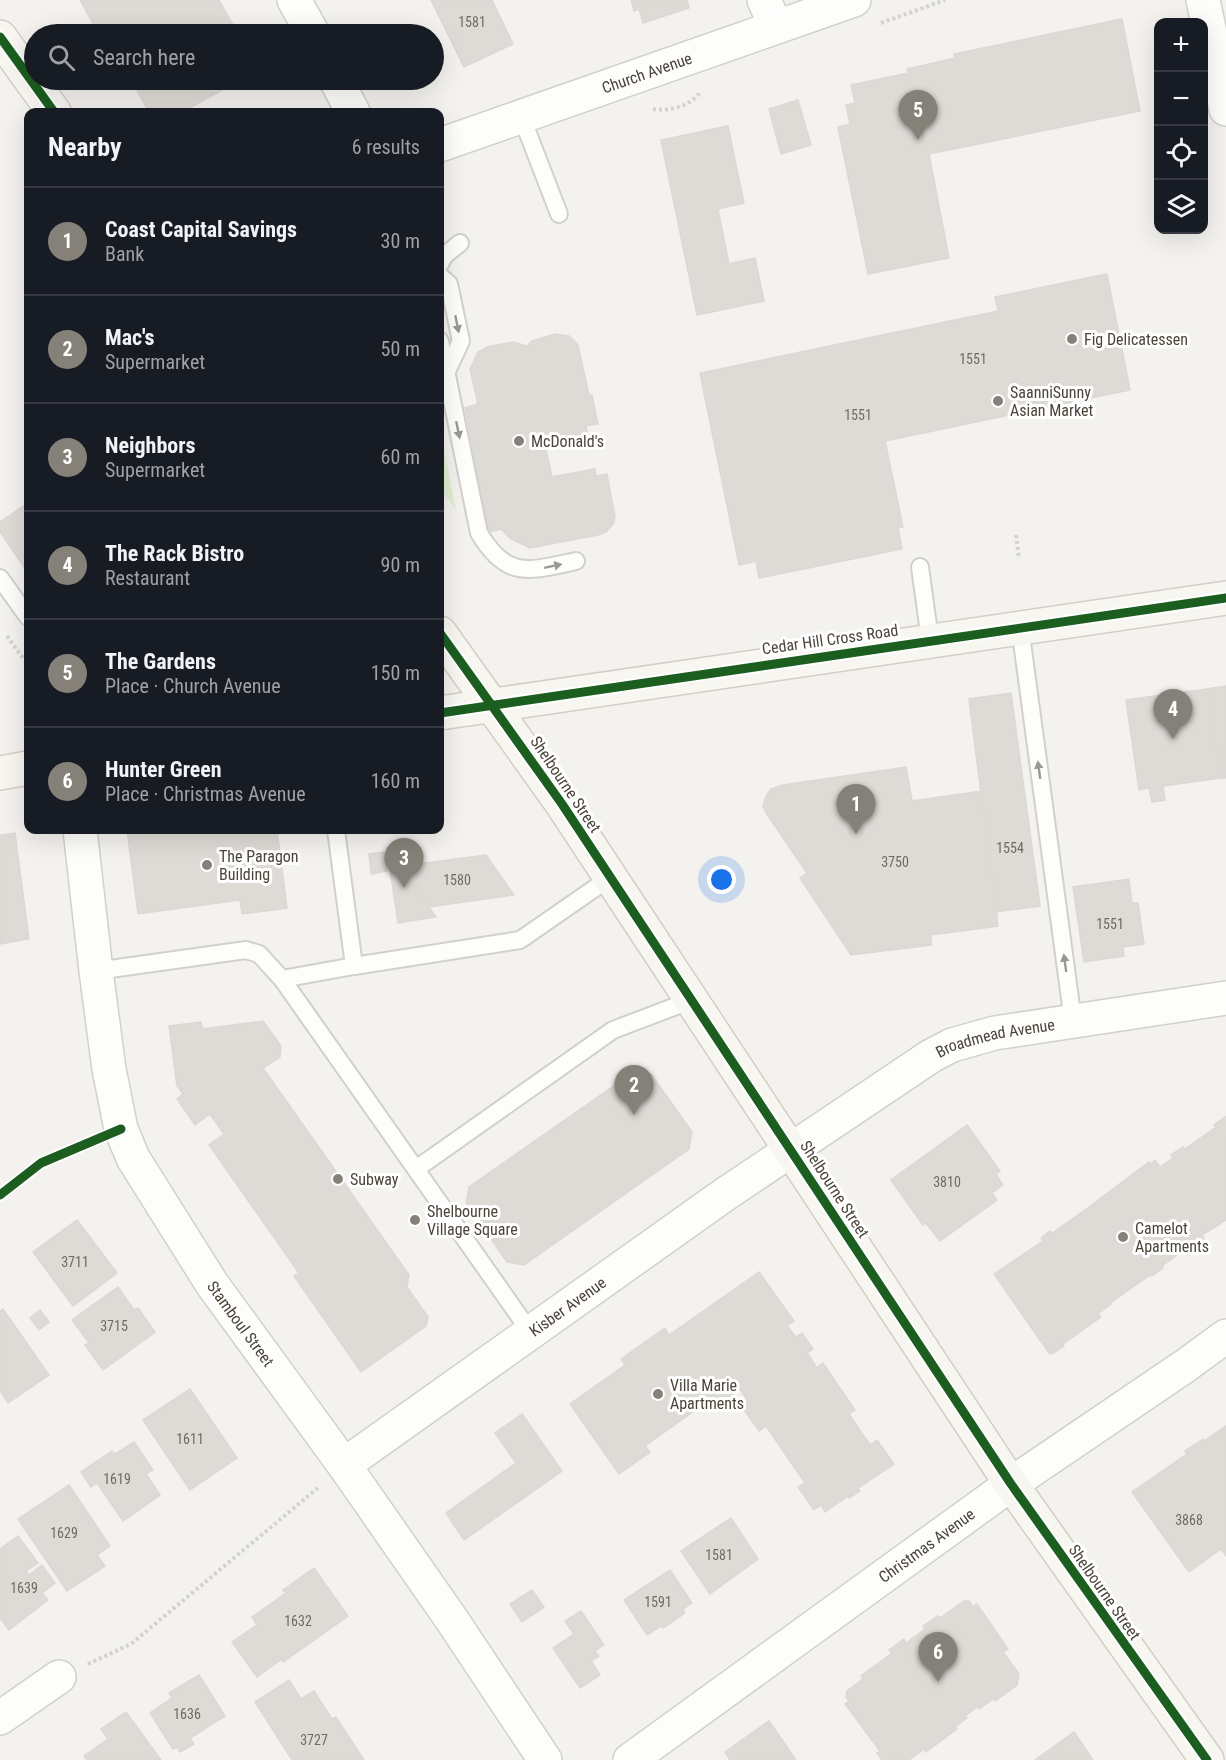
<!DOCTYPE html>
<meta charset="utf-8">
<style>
body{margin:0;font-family:"Roboto Condensed",sans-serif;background:#20242c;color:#f1f3f6}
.controls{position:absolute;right:18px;top:18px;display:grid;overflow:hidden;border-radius:12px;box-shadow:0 6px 24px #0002}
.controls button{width:54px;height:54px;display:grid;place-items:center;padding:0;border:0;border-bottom:2px solid #363941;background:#171b24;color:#f1f3f6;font:30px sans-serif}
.you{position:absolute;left:722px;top:880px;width:21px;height:21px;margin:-15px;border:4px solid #fff;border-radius:50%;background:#1a73e8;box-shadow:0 0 0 9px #1a73e833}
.badge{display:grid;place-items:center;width:39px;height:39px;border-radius:50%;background:#868178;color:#fff;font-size:20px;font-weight:700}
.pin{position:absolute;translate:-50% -50px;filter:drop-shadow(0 2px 3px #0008)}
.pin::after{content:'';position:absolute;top:32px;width:21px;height:18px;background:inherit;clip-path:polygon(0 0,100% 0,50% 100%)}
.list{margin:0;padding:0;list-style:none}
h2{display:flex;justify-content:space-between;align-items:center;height:78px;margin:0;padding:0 24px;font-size:26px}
h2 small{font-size:20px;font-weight:400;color:#9ea1a6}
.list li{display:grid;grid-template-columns:39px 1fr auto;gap:18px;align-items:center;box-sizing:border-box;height:108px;padding:0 24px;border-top:2px solid #363941}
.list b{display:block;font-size:22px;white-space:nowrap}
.list p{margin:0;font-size:20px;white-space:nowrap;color:#9ea1a6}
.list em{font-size:20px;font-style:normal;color:#9ea1a6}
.icon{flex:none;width:33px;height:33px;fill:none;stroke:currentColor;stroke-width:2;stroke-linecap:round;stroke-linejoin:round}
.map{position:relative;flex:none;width:1226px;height:1760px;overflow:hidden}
.search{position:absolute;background:#171b24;box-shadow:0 6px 24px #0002;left:24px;top:24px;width:420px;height:66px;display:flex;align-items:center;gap:15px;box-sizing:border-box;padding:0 21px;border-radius:33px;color:#9ea1a6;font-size:22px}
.panel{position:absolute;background:#171b24;box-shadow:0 6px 24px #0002;left:24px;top:108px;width:420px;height:726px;border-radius:12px}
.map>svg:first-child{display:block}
.green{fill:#e1eecf}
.building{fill:#dedbd6;stroke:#dcd9d4;stroke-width:1.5}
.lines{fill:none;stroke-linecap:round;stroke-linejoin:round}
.service-casing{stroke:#d2d0cb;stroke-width:20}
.minor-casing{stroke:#d2d0cb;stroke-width:36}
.secondary-casing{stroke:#d3cfc5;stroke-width:36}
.path{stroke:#d3d2cc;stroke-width:4;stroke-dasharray:3 3;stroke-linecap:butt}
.service{stroke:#fdfdfc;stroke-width:16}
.minor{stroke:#fdfdfc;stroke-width:33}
.secondary{stroke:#f7f6f1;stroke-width:33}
.cycleway-casing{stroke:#fff;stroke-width:13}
.cycleway{stroke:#1b5e20;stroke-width:9}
.oneway{fill:#9b9791}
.poi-dot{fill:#868178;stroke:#fff;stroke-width:2}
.labels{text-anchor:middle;stroke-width:6;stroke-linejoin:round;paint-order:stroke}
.number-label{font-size:14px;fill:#706a61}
.street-label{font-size:16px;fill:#4b4439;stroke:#fff}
.poi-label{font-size:16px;fill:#4b4439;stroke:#fff;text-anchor:start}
</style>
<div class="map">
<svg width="1226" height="1760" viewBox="0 0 1226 1760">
<rect width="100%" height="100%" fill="#f4f2ee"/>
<polygon class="green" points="440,431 456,510 440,488"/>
<g class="building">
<polygon points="80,0 219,0 238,34 99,34"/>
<polygon points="431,0 492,0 513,44 464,67"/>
<polygon points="631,0 687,0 689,8 643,23 639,9 634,11"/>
<polygon points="1122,19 1140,111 929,154 949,258 868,274 838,127 850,124 846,105 855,103 851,85 908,73 907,69 955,58 954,54"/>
<polygon points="131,80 241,80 182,112 149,112"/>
<polygon points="798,100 811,145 781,154 769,109"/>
<polygon points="728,126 744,203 718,209 729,264 755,258 764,301 697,315 661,140"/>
<polygon points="1107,274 1130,390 885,441 903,527 898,528 902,549 759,578 756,561 739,565 700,373 998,311 995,297"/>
<polygon points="555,334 569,336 578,345 589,395 592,395 598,424 586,426 588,437 545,445 552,477 595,469 596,476 607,474 615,517 613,524 606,532 598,535 530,548 511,539 501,529 489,532 465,408 478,404 470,369 478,352 487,347 513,342 527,346 532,341"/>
<polygon points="28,503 28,573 0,532 0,522"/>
<polygon points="1226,686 1226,778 1220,778 1207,689"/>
<polygon points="1207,689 1220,778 1163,786 1165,800 1152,802 1149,788 1139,790 1126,700"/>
<polygon points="1011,693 1040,906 996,912 969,699"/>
<polygon points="906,767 912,801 981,791 998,926 931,935 931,945 851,955 800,878 807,873 766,813 763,806 766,796 771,789 783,785"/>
<polygon points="127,830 277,830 287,908 242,914 240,900 138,914"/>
<polygon points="15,833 29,939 0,944 0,835"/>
<polygon points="384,852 387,871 371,874 369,854"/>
<polygon points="486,855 514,895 429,907 401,866"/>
<polygon points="401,866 429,907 436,917 398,923 390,869"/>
<polygon points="1129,879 1132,903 1138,903 1144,944 1123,947 1124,956 1084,962 1073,887"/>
<polygon points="263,1021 281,1046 280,1057 263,1068 409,1275 407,1287 428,1317 426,1326 361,1372 294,1276 299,1273 209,1145 224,1134 210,1114 195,1125 177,1099 183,1094 177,1086 169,1026 201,1022 202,1029"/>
<polygon points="635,1071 651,1074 692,1132 689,1149 524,1265 507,1262 466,1203 469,1187"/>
<polygon points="1225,1117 1226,1220 1202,1235 1204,1239 1193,1247 1191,1245 1162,1266 1163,1268 1152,1276 1150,1275 1110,1303 1111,1304 1098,1314 1101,1317 1063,1344 1064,1346 1052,1354 1051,1352 1049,1353 994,1274 1043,1241 1041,1238 1050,1231 1052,1233 1085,1210 1149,1162 1150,1164 1155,1160 1160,1167 1173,1158 1171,1155 1183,1147 1185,1149 1216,1127 1214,1125"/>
<polygon points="967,1125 1000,1171 996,1174 1003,1185 992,1193 997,1200 940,1241 926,1223 923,1225 891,1180"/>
<polygon points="77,1220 117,1273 73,1306 33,1252"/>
<polygon points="759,1272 794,1321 787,1326 796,1337 802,1333 813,1349 807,1353 817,1368 823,1363 855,1410 849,1414 870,1445 877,1440 894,1464 858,1488 860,1491 849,1498 848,1496 825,1512 821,1505 814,1510 798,1487 805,1483 766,1426 759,1431 740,1404 747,1400 740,1389 716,1406 711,1399 645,1446 650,1452 619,1474 570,1404 625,1365 621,1359 665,1328 669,1335"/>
<polygon points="118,1287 134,1310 138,1308 155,1332 103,1370 85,1345 89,1343 72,1320"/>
<polygon points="3,1309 49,1375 8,1403 0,1391 0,1311"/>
<polygon points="40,1310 49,1322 39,1330 30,1318"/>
<polygon points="190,1389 237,1458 190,1490 143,1420"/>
<polygon points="522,1414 562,1471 464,1540 446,1513 516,1463 495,1433"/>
<polygon points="1226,1426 1226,1556 1221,1549 1189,1572 1132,1492 1187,1454 1185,1451 1203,1439 1204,1441"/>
<polygon points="134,1442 153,1470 146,1474 160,1495 123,1521 97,1483 91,1487 81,1472 112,1451 115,1454"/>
<polygon points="69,1485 110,1546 97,1555 105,1566 67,1591 18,1519"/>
<polygon points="731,1518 758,1559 710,1594 681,1551"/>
<polygon points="18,1536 38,1563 26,1571 29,1575 42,1565 55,1583 42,1593 48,1600 9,1630 0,1618 0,1549"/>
<polygon points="314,1568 348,1616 283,1662 282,1659 257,1677 232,1642 257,1625 252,1617 286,1593 283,1590"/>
<polygon points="670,1570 692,1603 683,1609 685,1613 663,1628 661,1626 647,1635 624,1600"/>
<polygon points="532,1590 544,1607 522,1622 510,1604"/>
<polygon points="964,1601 969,1601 973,1607 977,1604 1008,1649 1003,1652 1019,1674 1017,1685 995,1701 993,1699 979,1709 977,1707 965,1716 967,1718 955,1727 957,1729 926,1752 924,1749 909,1760 882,1760 877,1753 880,1751 845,1704 849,1701 846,1697 847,1691 863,1679 861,1676 892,1653 889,1650 904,1639 906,1643 925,1629 923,1626 938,1616 940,1618"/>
<polygon points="581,1611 604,1645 595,1651 599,1656 591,1661 600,1675 580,1688 553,1648 574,1634 565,1621"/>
<polygon points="199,1675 225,1716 190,1738 194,1744 180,1752 177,1747 173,1749 150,1713 172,1698 169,1693"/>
<polygon points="289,1680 301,1699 314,1691 332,1719 336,1717 364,1760 292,1760 255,1702"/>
<polygon points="126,1712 161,1760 87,1760 84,1756 108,1739 101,1729"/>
<polygon points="769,1721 796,1760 730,1760 725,1752"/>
<polygon points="1074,1732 1093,1760 1035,1760"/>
</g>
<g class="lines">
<defs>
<g id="service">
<polyline points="522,118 559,214"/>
<polyline points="440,264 444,256 460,243"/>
<polyline points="440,276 449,284 461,341 446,373"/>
<path d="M440,341L479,533C507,580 529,571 576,561"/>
<polyline points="920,567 930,640"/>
<polyline points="0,578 28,617"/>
<polyline points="1020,627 1073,1021"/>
<polyline points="336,830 354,966 520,940 611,877"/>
<polyline points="96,971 246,950 259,954 282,979 531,1333"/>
<polyline points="282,979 354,966"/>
<polyline points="416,1169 613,1030 692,1000"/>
</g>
<g id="minor">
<polyline points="294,0 313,34"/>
<polyline points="764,0 776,27"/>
<polyline points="1203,0 1226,109"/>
<polyline points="336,80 353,112"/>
<path id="s1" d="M440,145L854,0"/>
<path id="s2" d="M80,830L96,971L109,1069L121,1129L133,1158L212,1284L344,1465L452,1620L545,1760"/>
<path id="s3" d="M344,1465L724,1195L931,1056L952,1045L995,1033L1226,998"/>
<polyline points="0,1718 59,1677"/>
<path id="s4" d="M630,1760L1011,1484L1185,1366L1226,1336"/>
</g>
<g id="secondary">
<polyline points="0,37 54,112"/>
<polyline points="440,633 562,804 1011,1484 1207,1760"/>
<polyline points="440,713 1226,598"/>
<polyline points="0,773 28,768"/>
</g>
</defs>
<use href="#service" class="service-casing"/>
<use href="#minor" class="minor-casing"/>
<use href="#secondary" class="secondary-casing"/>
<g class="path">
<polyline points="881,23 945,0"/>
<path d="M653,109C671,111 690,107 701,91"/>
<polyline points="1016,535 1019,559"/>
<polyline points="7,636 28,665"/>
<polyline points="88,1664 131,1644 319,1487"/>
</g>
<use href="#service" class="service"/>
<use href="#minor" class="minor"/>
<use href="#secondary" class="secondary"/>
<defs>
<g id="cycleway">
<polyline points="0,37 54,112"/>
<polyline points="440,633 562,804 1011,1484 1207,1760"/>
<polyline points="440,713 1226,598"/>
<polyline points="0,1195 41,1163 121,1129"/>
</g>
</defs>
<use href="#cycleway" class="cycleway-casing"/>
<use href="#cycleway" class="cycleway"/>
</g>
<defs><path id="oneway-solid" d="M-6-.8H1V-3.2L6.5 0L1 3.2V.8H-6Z" transform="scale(1.5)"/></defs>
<g class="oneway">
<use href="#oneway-solid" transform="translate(457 324) rotate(79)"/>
<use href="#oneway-solid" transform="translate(458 430) rotate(78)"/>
<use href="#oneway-solid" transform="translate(553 566) rotate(-12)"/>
<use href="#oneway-solid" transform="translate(1039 770) rotate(-98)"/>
<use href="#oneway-solid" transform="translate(1065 963) rotate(-98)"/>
</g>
<g class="poi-dot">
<circle cx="1072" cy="339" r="6"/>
<circle cx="998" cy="401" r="6"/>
<circle cx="519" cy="441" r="6"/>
<circle cx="207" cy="865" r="6"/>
<circle cx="338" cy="1179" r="6"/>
<circle cx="415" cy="1220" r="6"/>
<circle cx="1123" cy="1237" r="6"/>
<circle cx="658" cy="1394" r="6"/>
</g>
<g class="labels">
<g class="number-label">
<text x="472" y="27">1581</text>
<text x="973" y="364">1551</text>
<text x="858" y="420">1551</text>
<text x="1010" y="853">1554</text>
<text x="895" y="867">3750</text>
<text x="457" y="885">1580</text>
<text x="1110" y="929">1551</text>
<text x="947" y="1187">3810</text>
<text x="75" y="1267">3711</text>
<text x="114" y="1331">3715</text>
<text x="190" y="1444">1611</text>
<text x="117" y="1484">1619</text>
<text x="1189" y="1525">3868</text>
<text x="64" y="1538">1629</text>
<text x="719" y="1560">1581</text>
<text x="24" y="1593">1639</text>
<text x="658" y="1607">1591</text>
<text x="298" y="1626">1632</text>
<text x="187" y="1719">1636</text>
<text x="314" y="1745">3727</text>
</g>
<g class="street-label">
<text dy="6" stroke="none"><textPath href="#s1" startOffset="219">Church Avenue</textPath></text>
<text transform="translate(830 639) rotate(-8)" y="6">Cedar Hill Cross Road</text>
<text transform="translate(566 784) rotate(56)" y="6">Shelbourne Street</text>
<text dy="6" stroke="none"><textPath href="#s3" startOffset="783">Broadmead Avenue</textPath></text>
<text transform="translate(835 1189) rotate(57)" y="6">Shelbourne Street</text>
<text dy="6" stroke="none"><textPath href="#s3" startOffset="274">Kisber Avenue</textPath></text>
<text dy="6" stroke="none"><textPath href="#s2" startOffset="531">Stamboul Street</textPath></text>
<text dy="6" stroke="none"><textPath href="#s4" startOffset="366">Christmas Avenue</textPath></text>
<text transform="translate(1105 1592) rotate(55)" y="6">Shelbourne Street</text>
</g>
<g class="poi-label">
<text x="1084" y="345">Fig Delicatessen</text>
<text x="1010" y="398">SaanniSunny<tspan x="1010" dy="18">Asian Market</tspan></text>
<text x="531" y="447">McDonald's</text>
<text x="219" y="862">The Paragon<tspan x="219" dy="18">Building</tspan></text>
<text x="350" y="1185">Subway</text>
<text x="427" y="1217">Shelbourne<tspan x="427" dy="18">Village Square</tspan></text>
<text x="1135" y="1234">Camelot<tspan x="1135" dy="18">Apartments</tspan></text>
<text x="670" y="1391">Villa Marie<tspan x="670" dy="18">Apartments</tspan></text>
</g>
</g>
</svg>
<div class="controls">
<button>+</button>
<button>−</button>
<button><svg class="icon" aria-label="locate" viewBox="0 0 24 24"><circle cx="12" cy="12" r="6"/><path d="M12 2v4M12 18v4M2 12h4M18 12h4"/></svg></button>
<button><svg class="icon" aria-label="layers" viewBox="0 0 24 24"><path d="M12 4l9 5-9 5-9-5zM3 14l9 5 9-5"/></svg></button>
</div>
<div class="you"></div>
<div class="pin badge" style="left:856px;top:834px">1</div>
<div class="pin badge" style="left:634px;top:1115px">2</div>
<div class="pin badge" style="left:404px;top:888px">3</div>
<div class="pin badge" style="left:1173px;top:739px">4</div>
<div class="pin badge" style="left:918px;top:140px">5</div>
<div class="pin badge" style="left:938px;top:1682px">6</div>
<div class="search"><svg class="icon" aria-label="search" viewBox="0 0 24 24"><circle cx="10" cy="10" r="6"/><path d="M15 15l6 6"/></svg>Search here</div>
<section class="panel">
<h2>Nearby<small>6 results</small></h2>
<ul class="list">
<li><span class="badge">1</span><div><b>Coast Capital Savings</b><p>Bank</p></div><em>30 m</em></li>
<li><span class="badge">2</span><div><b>Mac's</b><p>Supermarket</p></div><em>50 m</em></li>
<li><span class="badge">3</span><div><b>Neighbors</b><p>Supermarket</p></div><em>60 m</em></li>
<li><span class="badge">4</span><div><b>The Rack Bistro</b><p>Restaurant</p></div><em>90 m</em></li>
<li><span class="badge">5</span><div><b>The Gardens</b><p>Place · Church Avenue</p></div><em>150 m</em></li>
<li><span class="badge">6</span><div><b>Hunter Green</b><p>Place · Christmas Avenue</p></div><em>160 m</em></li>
</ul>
</section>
</div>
